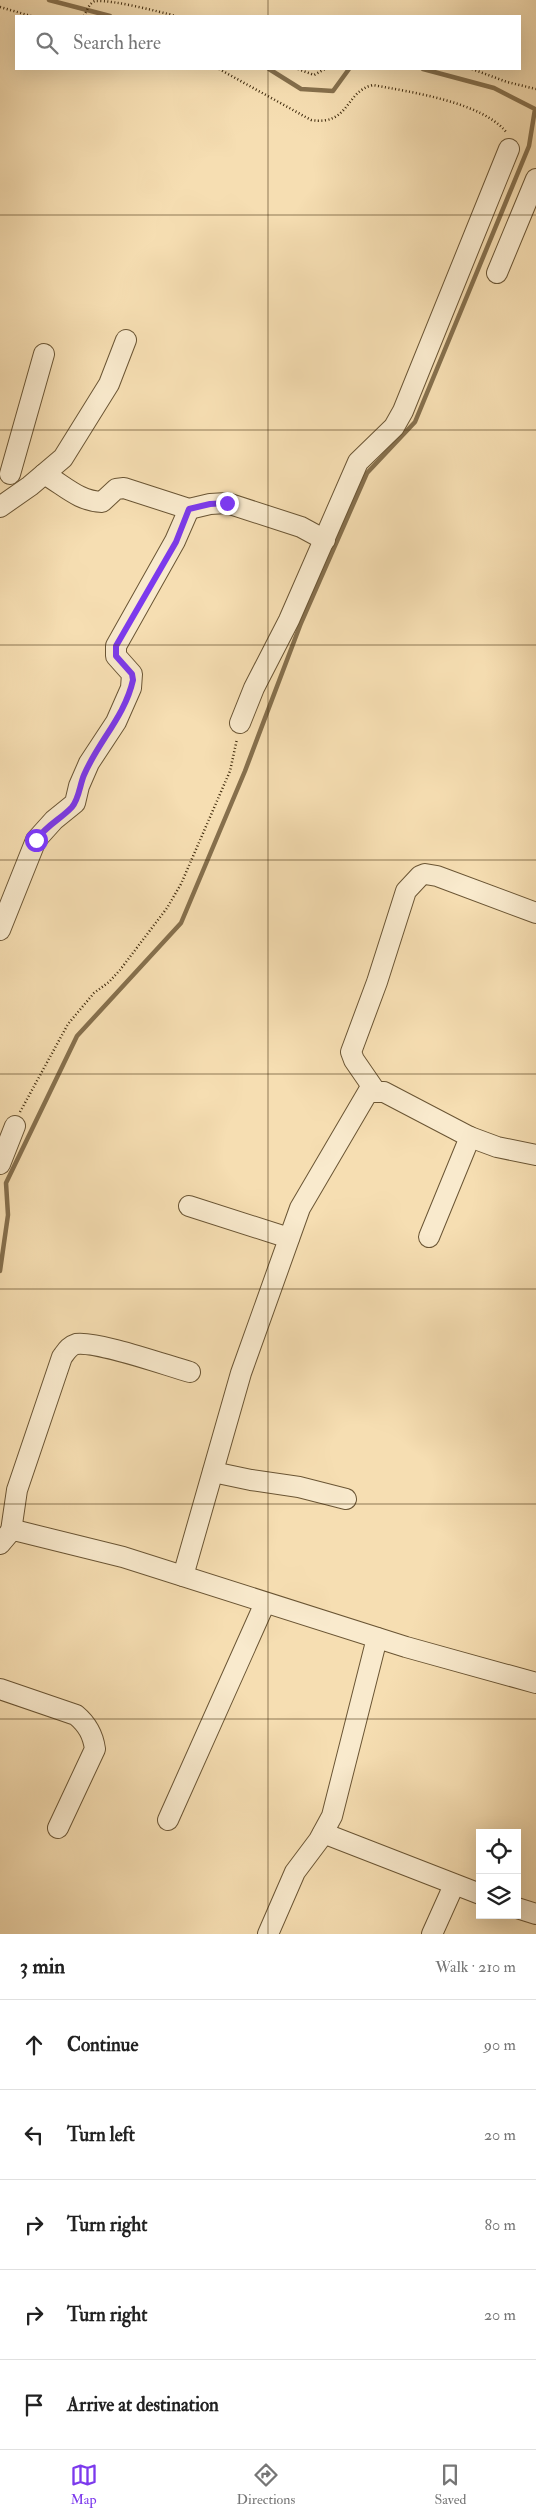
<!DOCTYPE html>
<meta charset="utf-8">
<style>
body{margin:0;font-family:"IM FELL Double Pica",serif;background:#f6f6f6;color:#222}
.controls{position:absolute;right:15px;bottom:15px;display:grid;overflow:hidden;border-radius:0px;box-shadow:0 5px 20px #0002}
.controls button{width:45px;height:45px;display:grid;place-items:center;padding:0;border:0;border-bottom:1px solid #e0e0e0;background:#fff;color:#222;font:25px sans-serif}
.stop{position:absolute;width:15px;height:15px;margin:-11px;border:4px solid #7c3aed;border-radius:50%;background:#fff}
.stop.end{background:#7c3aed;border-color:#fff;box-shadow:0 1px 5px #0008}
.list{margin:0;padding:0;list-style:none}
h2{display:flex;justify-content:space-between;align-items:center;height:65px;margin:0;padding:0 20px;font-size:21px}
h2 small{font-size:16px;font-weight:400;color:#767676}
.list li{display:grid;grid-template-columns:32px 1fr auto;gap:15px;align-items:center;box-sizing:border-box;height:90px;padding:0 20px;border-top:1px solid #e0e0e0}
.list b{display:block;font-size:19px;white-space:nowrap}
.list em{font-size:16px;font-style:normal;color:#767676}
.icon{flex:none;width:28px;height:28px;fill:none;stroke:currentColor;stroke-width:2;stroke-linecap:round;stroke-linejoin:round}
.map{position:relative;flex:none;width:536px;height:1934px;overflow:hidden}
.search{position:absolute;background:#fff;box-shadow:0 5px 20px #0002;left:15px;right:15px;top:15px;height:55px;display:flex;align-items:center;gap:12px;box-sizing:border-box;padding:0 18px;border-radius:0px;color:#767676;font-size:19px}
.sheet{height:515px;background:#fff}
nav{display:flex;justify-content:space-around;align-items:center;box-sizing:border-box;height:70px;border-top:1px solid #e0e0e0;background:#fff;font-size:14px;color:#767676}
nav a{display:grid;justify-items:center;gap:2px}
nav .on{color:#7c3aed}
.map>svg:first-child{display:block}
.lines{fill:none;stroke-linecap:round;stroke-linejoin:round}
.stream{stroke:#86704d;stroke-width:4.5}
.minor-casing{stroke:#6a5534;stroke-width:22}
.path{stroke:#3c270a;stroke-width:2.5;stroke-dasharray:1 2.5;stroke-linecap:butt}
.minor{stroke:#f9eacd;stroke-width:20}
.route{stroke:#7c3aed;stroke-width:6}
.grid{fill:none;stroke:#3c270a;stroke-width:1;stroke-opacity:0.55}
</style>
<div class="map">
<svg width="536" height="1934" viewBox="0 0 536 1934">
<rect width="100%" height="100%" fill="#f6deb2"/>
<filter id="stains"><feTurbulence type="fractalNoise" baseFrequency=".004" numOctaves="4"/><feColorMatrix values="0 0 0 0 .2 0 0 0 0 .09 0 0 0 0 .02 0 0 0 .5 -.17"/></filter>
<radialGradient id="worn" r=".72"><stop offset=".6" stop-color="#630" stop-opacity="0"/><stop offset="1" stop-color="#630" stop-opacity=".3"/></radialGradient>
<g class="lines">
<g class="stream">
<polyline points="49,0 110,16"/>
<polyline points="269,69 301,89 333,91 349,69"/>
<polyline points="0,1271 8,1215 6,1183 77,1036 181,923 245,771 301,623 367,473 415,422 529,146 535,109 494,88 423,69"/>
</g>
<defs>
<g id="minor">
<polyline points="497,273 536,179"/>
<polyline points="10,474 44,354"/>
<path d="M44,474C64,485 78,501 102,502L116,489L124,488L189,509L210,504L227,503L301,527L325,540"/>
<polyline points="0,507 30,486 63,458 109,384 126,340"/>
<polyline points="240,723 254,688 289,620 358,462 394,427 403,411 509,149"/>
<polyline points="0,930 36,840 54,820 75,803 79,786 89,763 116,722 131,688 132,674 116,656 116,646 175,541 189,509"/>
<polyline points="376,1092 354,1060 351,1052 377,982 406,891 420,876 425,874 437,876 536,913"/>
<polyline points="0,1164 15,1126"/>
<polyline points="189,1206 289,1238"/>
<polyline points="429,1237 470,1137"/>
<polyline points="213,1472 251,1480 299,1487 346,1499"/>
<path d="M11,1531L17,1490L62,1357C66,1352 69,1346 76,1344C98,1341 165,1365 190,1372"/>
<polyline points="0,1544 11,1531 18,1531 123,1557 406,1647 536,1683"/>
<polyline points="183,1576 241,1373 300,1208 368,1092 384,1092 470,1137 497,1147 536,1155"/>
<path d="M0,1689L76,1715C88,1725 93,1735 95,1749L58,1828"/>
<polyline points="168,1820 265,1603"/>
<polyline points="323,1833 480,1894"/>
<polyline points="517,1908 536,1914"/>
<polyline points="268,1934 295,1872 319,1840 332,1816 377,1638"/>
<polyline points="432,1934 454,1885"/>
</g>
</defs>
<use href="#minor" class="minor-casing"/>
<g class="path">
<polyline points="0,7 31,16"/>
<path d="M84,16C87,11 89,3 95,1C115,0 156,11 176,16"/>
<path d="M219,69L311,120C350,126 345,91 373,85C410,92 483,102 507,133"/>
<polyline points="298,69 314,75 325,69"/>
<polyline points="472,69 507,82 536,89"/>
<polyline points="20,1112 68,1024 94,993 109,982 120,970 167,908 181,884 230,771 237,739"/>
</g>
<use href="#minor" class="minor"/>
</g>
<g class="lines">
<path class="route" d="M36,840C48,824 61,819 72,807C79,799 80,784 84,775C98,742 125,716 133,680L132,674L116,656V646L176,542L189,509L210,504L227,503"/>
</g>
<path class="grid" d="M268,0V16M268,69V1934M0,215H536M0,430H536M0,645H536M0,860H536M0,1074H536M0,1289H536M0,1504H536M0,1719H536"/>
<rect width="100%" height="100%" filter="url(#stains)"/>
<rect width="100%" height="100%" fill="url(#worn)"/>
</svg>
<div class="controls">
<button><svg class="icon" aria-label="locate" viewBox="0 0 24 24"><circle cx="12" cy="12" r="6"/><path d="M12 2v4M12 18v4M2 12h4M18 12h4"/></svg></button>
<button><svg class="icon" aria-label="layers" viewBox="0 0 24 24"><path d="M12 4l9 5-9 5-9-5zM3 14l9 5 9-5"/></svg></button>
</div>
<div class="stop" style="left:36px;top:840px"></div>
<div class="stop end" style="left:227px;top:503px"></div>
<div class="search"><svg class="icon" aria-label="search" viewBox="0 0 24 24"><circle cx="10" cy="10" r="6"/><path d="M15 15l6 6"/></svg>Search here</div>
</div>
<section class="sheet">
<h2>3 min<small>Walk · 210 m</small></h2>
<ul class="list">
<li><svg class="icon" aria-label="ahead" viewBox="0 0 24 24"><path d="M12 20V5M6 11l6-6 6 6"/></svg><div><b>Continue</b></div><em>90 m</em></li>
<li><svg class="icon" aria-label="left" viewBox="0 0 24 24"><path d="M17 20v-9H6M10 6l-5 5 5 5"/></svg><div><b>Turn left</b></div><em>20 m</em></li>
<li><svg class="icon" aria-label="right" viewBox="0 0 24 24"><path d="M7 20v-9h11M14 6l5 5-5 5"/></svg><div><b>Turn right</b></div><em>80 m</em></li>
<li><svg class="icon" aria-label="right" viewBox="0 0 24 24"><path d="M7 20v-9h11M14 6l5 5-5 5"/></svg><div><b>Turn right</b></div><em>20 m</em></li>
<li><svg class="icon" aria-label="arrive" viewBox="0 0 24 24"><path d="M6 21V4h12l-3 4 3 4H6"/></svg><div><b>Arrive at destination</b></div></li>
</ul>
</section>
<nav>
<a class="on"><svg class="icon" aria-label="map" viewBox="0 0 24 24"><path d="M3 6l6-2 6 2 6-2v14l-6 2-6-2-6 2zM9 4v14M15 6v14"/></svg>Map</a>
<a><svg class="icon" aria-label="directions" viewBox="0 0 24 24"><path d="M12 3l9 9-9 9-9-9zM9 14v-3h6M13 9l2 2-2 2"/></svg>Directions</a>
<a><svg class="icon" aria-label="saved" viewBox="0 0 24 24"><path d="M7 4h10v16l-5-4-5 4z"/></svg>Saved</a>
</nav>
